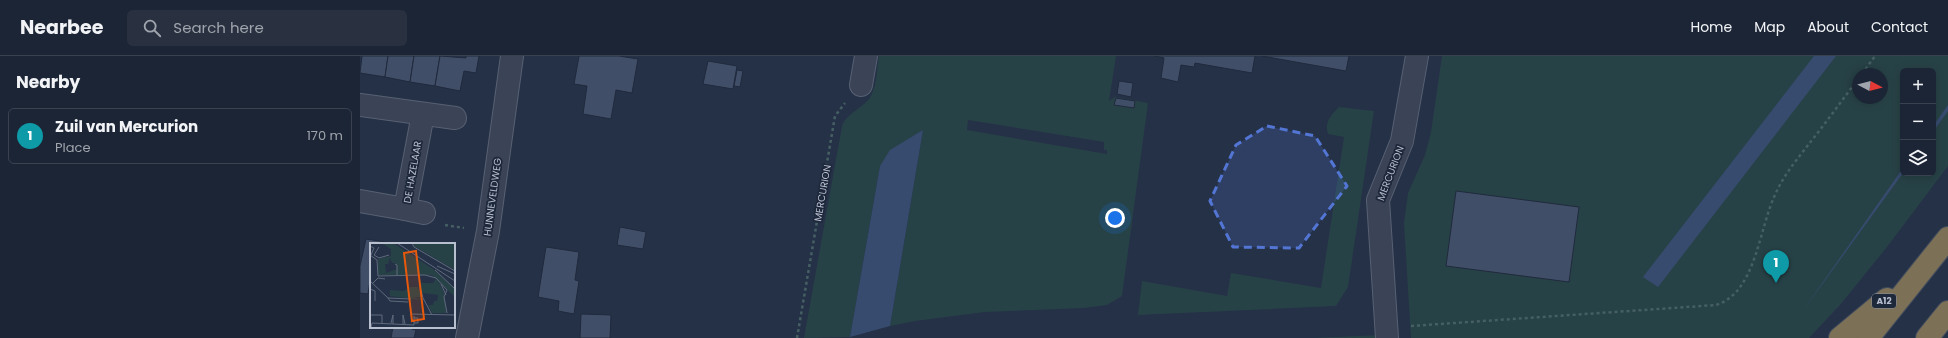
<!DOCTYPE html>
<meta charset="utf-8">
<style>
body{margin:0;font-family:Poppins,sans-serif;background:#293141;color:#f1f3f6}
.controls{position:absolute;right:12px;top:12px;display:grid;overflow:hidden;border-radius:6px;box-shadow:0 2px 10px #0003}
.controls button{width:36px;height:36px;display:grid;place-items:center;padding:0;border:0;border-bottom:1px solid #3a4250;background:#1c2535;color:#f1f3f6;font:20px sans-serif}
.compass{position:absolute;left:1492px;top:12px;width:36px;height:36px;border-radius:50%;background:#1c2535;box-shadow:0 2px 10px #0003;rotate:97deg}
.you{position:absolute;left:755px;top:162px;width:14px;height:14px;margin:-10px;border:3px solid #fff;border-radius:50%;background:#1a73e8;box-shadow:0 0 0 6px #1a73e833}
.badge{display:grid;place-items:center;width:26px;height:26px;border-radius:50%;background:#8cb2ff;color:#fff;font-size:13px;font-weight:700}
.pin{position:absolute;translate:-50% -33px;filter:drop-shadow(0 1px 2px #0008)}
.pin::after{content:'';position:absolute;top:21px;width:14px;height:12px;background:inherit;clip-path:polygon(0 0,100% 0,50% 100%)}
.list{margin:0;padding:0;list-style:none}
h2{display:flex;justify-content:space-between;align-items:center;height:52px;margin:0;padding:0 16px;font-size:17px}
h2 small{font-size:13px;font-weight:400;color:#a0a5ad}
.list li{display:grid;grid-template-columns:26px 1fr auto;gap:12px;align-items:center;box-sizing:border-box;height:56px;margin:0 8px 8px;padding:0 8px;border:1px solid #3a4250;border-radius:6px}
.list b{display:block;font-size:15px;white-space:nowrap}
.list p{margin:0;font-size:13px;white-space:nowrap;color:#a0a5ad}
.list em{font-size:13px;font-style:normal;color:#a0a5ad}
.icon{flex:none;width:22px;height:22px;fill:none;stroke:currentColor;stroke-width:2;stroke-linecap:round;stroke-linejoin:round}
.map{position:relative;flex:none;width:1588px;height:282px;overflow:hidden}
header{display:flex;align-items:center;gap:24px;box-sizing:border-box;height:56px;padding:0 20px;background:#1c2535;border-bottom:1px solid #3a4250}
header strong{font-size:19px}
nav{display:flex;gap:22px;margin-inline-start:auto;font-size:14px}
.search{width:280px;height:36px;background:#293141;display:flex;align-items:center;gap:10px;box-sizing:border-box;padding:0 14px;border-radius:6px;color:#a0a5ad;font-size:15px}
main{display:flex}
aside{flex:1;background:#1c2535}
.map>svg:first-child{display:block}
.green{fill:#274247;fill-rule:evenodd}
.water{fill:#374b6f}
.building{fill:#414e67;stroke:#202a3d}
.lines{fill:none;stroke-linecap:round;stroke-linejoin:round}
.minor-casing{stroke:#586173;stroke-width:24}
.highway-casing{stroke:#414b5d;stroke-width:24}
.path{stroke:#455f63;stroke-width:2.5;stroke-dasharray:3 3;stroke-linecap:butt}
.minor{stroke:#3a4456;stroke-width:22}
.highway{stroke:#7c7056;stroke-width:22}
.marked{fill:#5376d5;fill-opacity:0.2;stroke:#5376d5;stroke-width:3;stroke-dasharray:8 5;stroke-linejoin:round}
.labels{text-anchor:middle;stroke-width:3.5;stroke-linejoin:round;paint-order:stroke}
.shield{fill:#1e283b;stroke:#8a92a3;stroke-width:1}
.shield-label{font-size:9px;font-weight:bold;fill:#b8bfcf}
.street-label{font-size:10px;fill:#b8bfcf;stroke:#1e283b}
.inset-road{fill:none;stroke:#606a7d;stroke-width:1}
.view{fill:#e8590c;fill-opacity:0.15;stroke:#e8590c;stroke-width:2}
.inset-edge{fill:none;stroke:#b8bfcf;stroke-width:2}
</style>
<header>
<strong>Nearbee</strong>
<div class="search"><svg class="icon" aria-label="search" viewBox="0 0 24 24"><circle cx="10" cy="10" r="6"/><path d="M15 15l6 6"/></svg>Search here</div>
<nav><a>Home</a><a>Map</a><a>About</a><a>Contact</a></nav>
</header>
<main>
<aside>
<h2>Nearby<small></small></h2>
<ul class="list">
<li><span class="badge" style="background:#0f9aa8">1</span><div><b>Zuil van Mercurion</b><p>Place</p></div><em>170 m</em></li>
</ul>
</aside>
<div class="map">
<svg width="1588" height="282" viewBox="0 0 1588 282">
<rect width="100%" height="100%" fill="#253147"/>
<g class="green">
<path d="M519,0H756L749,45L755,41L788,47L762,240L747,249L724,252L625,256L555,265L530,270L563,74L520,110L490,281L444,282L482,70C486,58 501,53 509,43C517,32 517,13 519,0ZM608,64L744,86V94H747V98L607,74Z"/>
<path d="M1082,0H1588V110L1527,191L1480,249L1449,282H1051L1044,167L1048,137L1065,99L1071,76ZM1543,15H1573V117H1543ZM1498,18H1522V42H1498Z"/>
<path d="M979,51L1014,55L988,231L976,250L778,259L782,225L867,240L871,217L961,232L984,81L968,78C964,67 971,59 979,51Z"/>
<polygon points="1022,279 1022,282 951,282"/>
</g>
<g class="water">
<polygon points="1454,0 1476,0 1298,231 1283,221"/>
<polygon points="1588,49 1588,55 1573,76 1573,70"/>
<polygon points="563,74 530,270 490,281 520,110 530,94"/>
<polygon points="1543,112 1543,117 1442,256"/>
</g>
<g class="building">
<polygon points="2,0 28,0 25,21 0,17"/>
<polygon points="28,0 54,0 50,26 25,21"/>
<polygon points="54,0 80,0 75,30 50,26"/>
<polygon points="80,0 106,2 106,0 119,0 116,17 104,15 100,35 75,30"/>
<polygon points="219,0 259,0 278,3 272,37 256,34 251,63 223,58 227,30 214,28"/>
<polygon points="794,0 895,0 892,17 835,7 834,11 821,9 818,26 801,22 804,2"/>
<polygon points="902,0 989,0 986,15"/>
<polygon points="348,5 377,10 373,33 343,28"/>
<polygon points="377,14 383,15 380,31 374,30"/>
<polygon points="759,25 773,27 771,41 757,38"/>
<polygon points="756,42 775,45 774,52 754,49"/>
<polygon points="1096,135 1219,151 1209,226 1086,210"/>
<polygon points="260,171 286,176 283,193 257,189"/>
<polygon points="6,183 32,187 11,188 11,218 8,238 0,237 0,210"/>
<polygon points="186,191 219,196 215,224 219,225 214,258 198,255 199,245 178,241"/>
<polygon points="221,258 251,259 250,282 220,282"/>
<polygon points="33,271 46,271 56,274 54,282 31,282"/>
<polygon points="49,271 56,271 56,274 49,272"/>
</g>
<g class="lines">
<defs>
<g id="minor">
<polyline points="501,29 506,0"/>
<polyline points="0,49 95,62"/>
<polyline points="0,145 45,153 63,58"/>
<polyline points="45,153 64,157"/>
<polyline points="107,282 128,175 152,0"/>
<polyline points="1027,282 1018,144 1042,85 1057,0"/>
</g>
<g id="highway">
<polyline points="1480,282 1527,243"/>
<polyline points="1508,282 1588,182"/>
<polyline points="1567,282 1588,256"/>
</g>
</defs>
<use href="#minor" class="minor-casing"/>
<use href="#highway" class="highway-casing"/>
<g class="path">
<polyline points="1502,18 1515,0"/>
<polyline points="85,169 104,172"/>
<path d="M1051,270L1356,249C1396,237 1399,172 1415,139C1424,118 1439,101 1452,84C1468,64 1483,43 1498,23"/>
<polyline points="437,282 475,60 485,47"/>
</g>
<use href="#minor" class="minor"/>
<use href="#highway" class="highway"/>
</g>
<path class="marked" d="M907,70L955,80L987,130L939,192L873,191L850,145L876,89Z"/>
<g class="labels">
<rect class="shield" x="1512" y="238" width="24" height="14" rx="3"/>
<g class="shield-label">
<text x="1524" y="248">A12</text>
</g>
<g class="street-label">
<text transform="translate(52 116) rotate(-80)" y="4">DE HAZELAAR</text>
<text transform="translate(1030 117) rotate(-69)" y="4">MERCURION</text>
<text transform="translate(462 137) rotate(-80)" y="4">MERCURION</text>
<text transform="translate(132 141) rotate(-82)" y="4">HUNNEVELDWEG</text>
</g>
</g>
<g transform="translate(10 187)">
<rect width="85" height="85" fill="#253147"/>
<path d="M12,0H23L63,26L85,46V54L62,32H8V16L21,13V6ZM20,15L22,20H26L27,26L16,30L15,21H18ZM43,0H85V27L44,3ZM49,32L51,40H63L66,36L69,39L74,50L76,70H62L58,62H63L64,58H67L68,52L52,50ZM40,44H48L51,54H43L52,57L20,53V47L34,48Z" fill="#274247" fill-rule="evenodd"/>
<path class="inset-road" d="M27,0L85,38M42,0L44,4L85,28M0,3L4,5L1,12M9,4L4,12L9,15L19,12M0,12L7,17L8,33L55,32L66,35L77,47L74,54L77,70M25,21L27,22V32M67,23L85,31M65,27L85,46M0,38L18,55L41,56M3,40L8,35L15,36M71,41L76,52M50,43L53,55L62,72M0,46L5,48V58M18,55L20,58L38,59M40,71L85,72M0,72H12V80M21,80L23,72V81M44,80H48V75H44M33,81V72L35,81M1,85L2,80L44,82V73"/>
<path class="view" d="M46,8L54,76L42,78L34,10Z"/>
<rect width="85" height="85" class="inset-edge"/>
</g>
</svg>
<div class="controls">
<button>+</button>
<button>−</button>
<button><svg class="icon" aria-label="layers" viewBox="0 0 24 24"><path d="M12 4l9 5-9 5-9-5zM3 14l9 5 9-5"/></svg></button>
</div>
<svg class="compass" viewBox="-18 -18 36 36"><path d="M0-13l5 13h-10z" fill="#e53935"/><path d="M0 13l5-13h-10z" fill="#a0a5ad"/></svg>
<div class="you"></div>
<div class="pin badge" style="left:1416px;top:227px;background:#0f9aa8">1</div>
</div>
</main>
